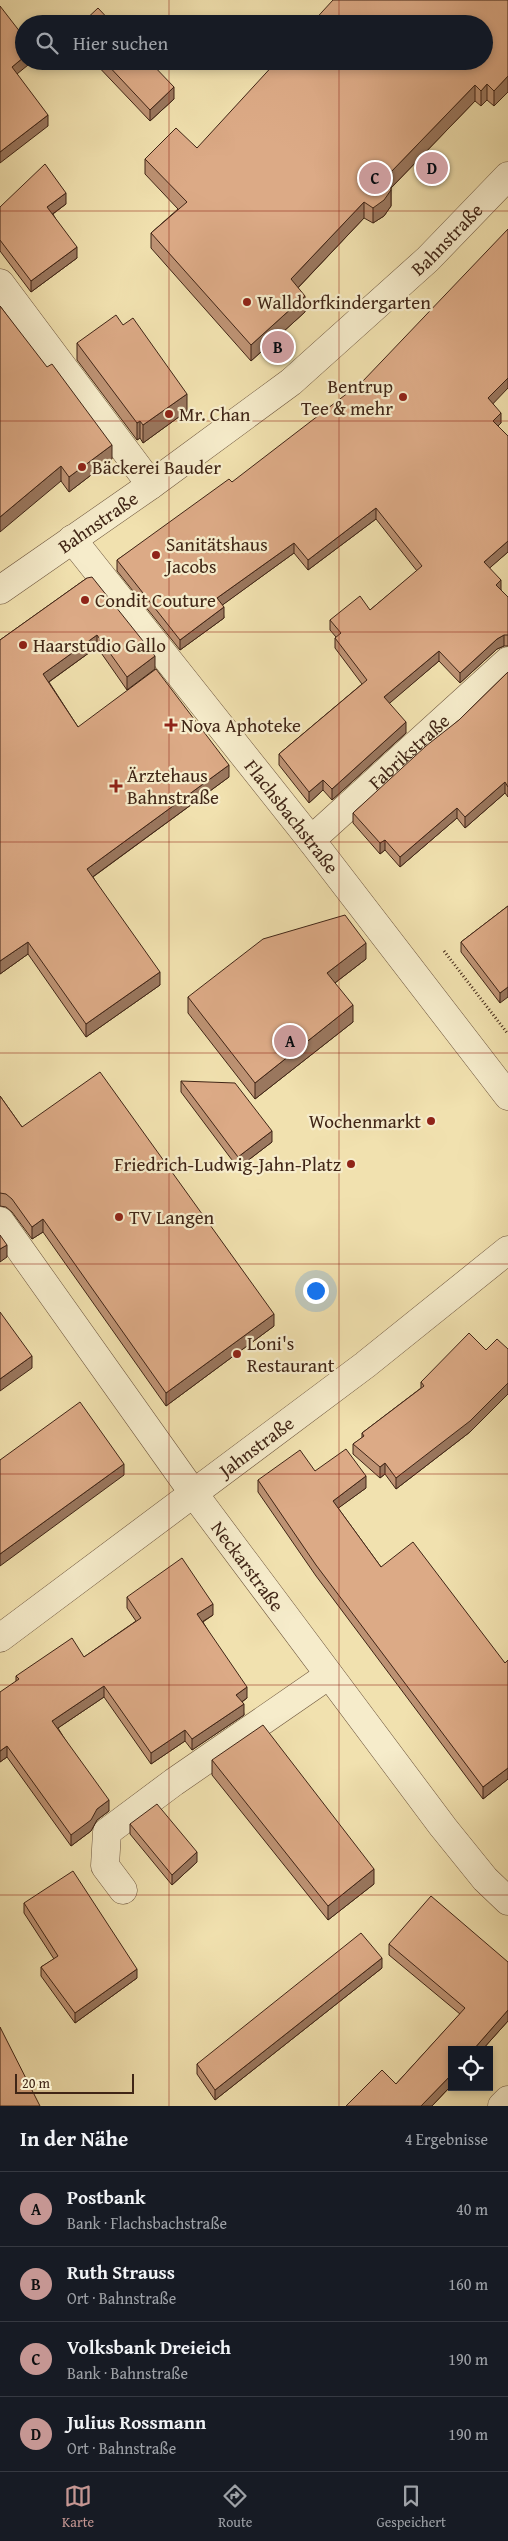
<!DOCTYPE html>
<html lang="de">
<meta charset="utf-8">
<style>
body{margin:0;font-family:"Gentium Book Plus",serif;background:#20242c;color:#f1f3f6}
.controls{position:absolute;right:15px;bottom:15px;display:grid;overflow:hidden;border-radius:0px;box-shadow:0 2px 8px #0003}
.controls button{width:45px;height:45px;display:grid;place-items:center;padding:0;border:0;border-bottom:1px solid #363941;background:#171b24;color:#f1f3f6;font:25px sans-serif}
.scale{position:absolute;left:15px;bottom:12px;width:119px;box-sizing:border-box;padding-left:5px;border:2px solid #402516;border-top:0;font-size:14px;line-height:18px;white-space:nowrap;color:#402516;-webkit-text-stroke:4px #f6eccb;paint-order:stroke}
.you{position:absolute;left:315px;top:1290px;width:18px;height:18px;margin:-12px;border:4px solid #fff;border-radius:50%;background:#1a73e8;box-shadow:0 0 0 8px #1a73e833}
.badge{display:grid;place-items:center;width:32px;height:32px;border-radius:50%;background:#c59692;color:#111;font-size:16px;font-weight:700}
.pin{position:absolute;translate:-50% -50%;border:2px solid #fff;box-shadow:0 1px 5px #0006}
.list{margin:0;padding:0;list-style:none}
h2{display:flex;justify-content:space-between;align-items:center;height:65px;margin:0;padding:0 20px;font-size:21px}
h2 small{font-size:16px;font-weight:400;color:#9ea1a6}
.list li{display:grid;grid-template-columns:32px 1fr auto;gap:15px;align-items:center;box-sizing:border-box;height:75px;padding:0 20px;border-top:1px solid #363941}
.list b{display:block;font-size:19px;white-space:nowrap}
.list p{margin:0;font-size:16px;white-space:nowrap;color:#9ea1a6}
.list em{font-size:16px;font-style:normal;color:#9ea1a6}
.icon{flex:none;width:28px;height:28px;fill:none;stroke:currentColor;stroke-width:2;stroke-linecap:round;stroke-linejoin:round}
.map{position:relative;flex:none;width:508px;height:2106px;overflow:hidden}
.search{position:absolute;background:#171b24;box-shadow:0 2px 8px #0003;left:15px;right:15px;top:15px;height:55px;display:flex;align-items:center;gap:12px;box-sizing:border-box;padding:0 18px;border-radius:28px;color:#9ea1a6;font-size:19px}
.sheet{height:365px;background:#171b24}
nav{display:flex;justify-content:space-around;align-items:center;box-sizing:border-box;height:70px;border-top:1px solid #363941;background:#171b24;font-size:14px;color:#9ea1a6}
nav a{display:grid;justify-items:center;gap:2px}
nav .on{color:#c59692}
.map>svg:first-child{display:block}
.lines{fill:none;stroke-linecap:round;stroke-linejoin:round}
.minor-casing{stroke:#6c543c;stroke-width:29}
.path{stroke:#402516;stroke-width:3;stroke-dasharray:1 2.5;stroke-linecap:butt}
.minor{stroke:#f6eccb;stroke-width:28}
.wall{fill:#bd9273;stroke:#402516}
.shaded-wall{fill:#9a775e;stroke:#402516}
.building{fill:#dcaa86;stroke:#402516}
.grid{fill:none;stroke:#8f2418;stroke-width:1;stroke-opacity:0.55}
.poi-dot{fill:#8f2418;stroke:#f6eccb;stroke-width:2}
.labels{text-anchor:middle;stroke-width:4.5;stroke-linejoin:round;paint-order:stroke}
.street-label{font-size:19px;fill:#402516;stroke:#f6eccb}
.poi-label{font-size:19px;fill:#402516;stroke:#f6eccb;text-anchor:start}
</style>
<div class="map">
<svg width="508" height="2106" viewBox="0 0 508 2106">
<rect width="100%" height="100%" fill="#f1e1af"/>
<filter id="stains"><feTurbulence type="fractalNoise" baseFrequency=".004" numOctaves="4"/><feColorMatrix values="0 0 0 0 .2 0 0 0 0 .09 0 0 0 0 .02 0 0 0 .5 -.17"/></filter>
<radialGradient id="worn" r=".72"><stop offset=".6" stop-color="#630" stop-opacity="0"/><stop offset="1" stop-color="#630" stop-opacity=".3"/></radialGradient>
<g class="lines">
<defs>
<g id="minor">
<polyline points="0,283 151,485"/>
<path id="s1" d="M72,539L311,840L508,1096"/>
<path id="s2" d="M0,590L151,485L291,382L428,259L508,176"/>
<path id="s3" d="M311,840L508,661"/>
<path id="s4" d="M0,1221L194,1494L443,1827L485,1879L508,1901"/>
<path id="s5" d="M0,1638L365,1365L508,1250"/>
<polyline points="123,1890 105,1866 107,1832 174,1782 329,1675"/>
<polyline points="502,2106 508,2100"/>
</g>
</defs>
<use href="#minor" class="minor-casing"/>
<polyline class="path" points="444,951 508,1034"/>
<use href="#minor" class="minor"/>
</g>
<g class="wall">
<polygon points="508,0 494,106 487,100 481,106 475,101 391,188 391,206 384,216 373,223 364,218 298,288 305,312 251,361 151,248 151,233 178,209 145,174 145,159 197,148"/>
<polygon points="93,61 149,61 174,99 150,121"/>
<polygon points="66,204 53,214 77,258 31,292 0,251 0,207"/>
<polygon points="0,306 112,459 69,492 61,481"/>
<polygon points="77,343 187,411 143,443 140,438 137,440 77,360"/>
<polygon points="493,404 501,423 498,426 508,436 508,552 489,568 501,590 508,597 508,646 504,646 497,649 460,683 439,661 389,703 406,733 332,800 323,790 309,803 279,765 279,754 362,684 335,648 335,638 336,637 330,630 330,620 370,610 417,571 376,519 308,570 294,553 222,605 224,618 180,650 117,571 117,560 232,482"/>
<polygon points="87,578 155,669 127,690 97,647 49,682 78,727 229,777 93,877 160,985 86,1037 28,954 0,974 0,640"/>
<polygon points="508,672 508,797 505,793 465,828 457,818 400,867 385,850 380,854 353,823 353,813 459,720"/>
<polygon points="508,906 500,1003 461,952 461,942"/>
<polygon points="366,959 335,983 353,1022 255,1099 188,1013 188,997"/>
<polygon points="181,1081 272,1142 238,1168 181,1092"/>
<polygon points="0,1096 22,1127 274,1326 166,1406 43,1232 32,1239 12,1212 6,1207 0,1206"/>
<polygon points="421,1382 470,1432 396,1489 385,1474 380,1478 353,1454 353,1444 362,1438 362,1433 421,1388"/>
<polygon points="315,1471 366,1488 338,1508 381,1567 505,1663 508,1660 508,1779 483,1799 316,1576 258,1492 258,1480"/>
<polygon points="127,1597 213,1615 203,1622 247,1698 242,1702 244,1715 192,1750 185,1741 151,1764 104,1697 58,1728 109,1811 97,1820 91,1831 71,1846 7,1757 0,1762 16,1681 16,1676 84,1657 136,1621 127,1608"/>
<polygon points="212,1760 374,1884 328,1920 212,1775"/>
<polygon points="130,1824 197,1862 172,1885 130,1834"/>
<polygon points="24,1903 137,1978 75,2023 41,1976 41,1967 54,1959 24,1913"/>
<polygon points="389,1944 508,2021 482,2050 452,2050 452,2085 432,2106 346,2106 396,2084 460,2014 389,1955"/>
<polygon points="382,1968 215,2100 197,2074 197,2064"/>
</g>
<g class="shaded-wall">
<polygon points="24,57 24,61 33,61 12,78 12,67"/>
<polygon points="508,76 508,92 494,106 494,91"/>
<polygon points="487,84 487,100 481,106 481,91"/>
<polygon points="475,85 475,101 390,189 390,173"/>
<polygon points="174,87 174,99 150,121 150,110"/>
<polygon points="48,115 48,126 0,163 0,152"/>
<polygon points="391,190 391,206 384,216 373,223 373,208"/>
<polygon points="66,193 66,204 47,218 47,207"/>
<polygon points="364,202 364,218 291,295 291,279"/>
<polygon points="77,247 77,258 31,292 31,281"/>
<polygon points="305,296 305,312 251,361 251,345"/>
<polygon points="508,378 508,388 488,409 488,398"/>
<polygon points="187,394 187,411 143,443 143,425"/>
<polygon points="501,413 501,423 493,431 493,421"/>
<polygon points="140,421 140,438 137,440 137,423"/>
<polygon points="112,445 112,459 69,492 69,477"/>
<polygon points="61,466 61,481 0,532 0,517"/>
<polygon points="376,508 376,519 308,570 308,560"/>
<polygon points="508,541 508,552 484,573 484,562"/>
<polygon points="294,543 294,553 217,609 217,598"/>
<polygon points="501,580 501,591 496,585"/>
<polygon points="224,607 224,618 180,650 180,640"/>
<polygon points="97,635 97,647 43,686 43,674"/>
<polygon points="504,635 504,646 497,649 460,683 460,673 497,639"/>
<polygon points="439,651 439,661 384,708 384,697"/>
<polygon points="155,656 155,669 127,690 127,677"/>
<polygon points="406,722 406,733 332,800 332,789"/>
<polygon points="229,765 229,777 87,881 87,869"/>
<polygon points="323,780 323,790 309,803 309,792"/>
<polygon points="505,782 505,793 465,828 465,817"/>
<polygon points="457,808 457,818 400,867 400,857"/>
<polygon points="385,840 385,850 380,854 380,843"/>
<polygon points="28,942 28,954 0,974 0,961"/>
<polygon points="366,943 366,959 327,989 327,973"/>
<polygon points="160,972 160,985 86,1037 86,1024"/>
<polygon points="508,987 508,997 500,1003 500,993"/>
<polygon points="353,1005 353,1022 255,1099 255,1083"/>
<polygon points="272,1131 272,1142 238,1168 238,1157"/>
<polygon points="43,1219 43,1232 32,1239 32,1227"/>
<polygon points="7,1245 7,1257 0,1262 0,1249"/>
<polygon points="274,1314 274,1326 166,1406 166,1393"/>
<polygon points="32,1356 32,1368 0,1391 0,1379"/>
<polygon points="508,1383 508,1394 470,1432 396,1489 396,1478"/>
<polygon points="385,1463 385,1474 380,1478 380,1467"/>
<polygon points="124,1464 124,1475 0,1566 0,1554"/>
<polygon points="366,1476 366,1488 333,1512 333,1501"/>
<polygon points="213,1604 213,1615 197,1625 197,1614"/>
<polygon points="104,1686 104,1697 52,1732 52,1721"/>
<polygon points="247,1687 247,1698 236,1706 236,1695"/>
<polygon points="244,1704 244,1715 192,1750 192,1739"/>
<polygon points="185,1730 185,1741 151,1764 151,1753"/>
<polygon points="7,1746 7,1757 0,1762 0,1751"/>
<polygon points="508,1768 508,1779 483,1799 483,1787"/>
<polygon points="109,1800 109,1811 97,1820 91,1831 71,1846 71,1835 97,1809"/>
<polygon points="197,1852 197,1862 172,1885 172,1875"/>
<polygon points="374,1869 374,1884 328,1920 328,1906"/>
<polygon points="382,1958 382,1968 215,2100 215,2090"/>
<polygon points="137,1969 137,1978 75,2023 75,2013"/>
<polygon points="508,2010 508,2021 482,2050 473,2050"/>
<polygon points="452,2074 452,2085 444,2093 432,2106 421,2106"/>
</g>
<g class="building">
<polygon points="333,0 508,0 508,76 494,91 487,84 481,91 475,85 390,173 391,190 384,200 373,208 364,202 291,279 305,296 251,345 151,233 187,202 145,159 176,128 197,148 277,61 484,61 484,24 311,24"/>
<polygon points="0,6 24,37 24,57 12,67 48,115 0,152"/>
<polygon points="98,8 113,24 81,24"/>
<polygon points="104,61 149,61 174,87 150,110"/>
<polygon points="45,164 66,193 47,207 77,247 31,281 0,240 0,207"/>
<polygon points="508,229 508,378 488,398 501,413 493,421 508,436 508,541 484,562 501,580 496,585 508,597 508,635 504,635 497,639 460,673 439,651 384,697 406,722 332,789 323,780 309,792 279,754 367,680 335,638 341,633 330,620 360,596 370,610 422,566 376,508 308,560 294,543 217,598 224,607 180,640 117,560 229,479 232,482 362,382"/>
<polygon points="0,306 47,367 52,364 112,445 69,477 61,466 0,517"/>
<polygon points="116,315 123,325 133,318 187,394 143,425 140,421 137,423 77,343"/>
<polygon points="92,577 155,656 127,677 97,635 43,674 78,727 156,669 229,765 87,869 160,972 86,1024 28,942 0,961 0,640 87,578"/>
<polygon points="508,672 508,787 505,782 465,817 457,808 400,857 385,840 380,843 353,813 426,746 459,720"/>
<polygon points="508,906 508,987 500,993 461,942"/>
<polygon points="345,915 366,943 327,973 353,1005 255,1083 188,997 263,939"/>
<polygon points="100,1072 274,1314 166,1393 43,1219 32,1227 12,1199 6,1194 0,1193 0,1096 22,1127"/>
<polygon points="181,1081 235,1083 272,1131 238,1157"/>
<polygon points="0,1235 7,1245 0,1249"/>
<polygon points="0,1312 32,1356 0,1379"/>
<polygon points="469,1333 486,1350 497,1339 508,1349 508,1383 470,1421 396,1478 385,1463 380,1467 353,1444 364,1436 362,1433 424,1386 421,1382"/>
<polygon points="80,1402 124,1464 0,1554 0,1460"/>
<polygon points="346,1449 366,1476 333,1501 381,1567 413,1542 505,1663 508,1660 508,1768 483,1787 316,1565 258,1480 300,1450 315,1471"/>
<polygon points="182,1558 213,1604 197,1614 247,1687 236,1695 244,1704 192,1739 185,1730 151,1753 104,1686 52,1721 109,1800 97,1809 91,1820 71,1835 7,1746 0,1751 0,1692 19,1679 16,1676 72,1638 84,1657 141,1618 127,1597"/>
<polygon points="263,1725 374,1869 328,1906 212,1760"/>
<polygon points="157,1804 197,1852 172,1875 130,1824"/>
<polygon points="73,1871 137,1969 75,2013 41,1967 58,1956 24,1903"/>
<polygon points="431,1896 508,1962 508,2010 473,2050 452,2050 452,2074 421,2106 346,2106 382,2070 396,2084 465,2008 389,1944"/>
<polygon points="361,1933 382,1958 215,2090 197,2064"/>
<polygon points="0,2027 40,2106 0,2106"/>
</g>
<path class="grid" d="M169,0V24M339,0V24M169,61V2106M339,61V2106M0,211H508M0,421H508M0,632H508M0,842H508M0,1053H508M0,1264H508M0,1474H508M0,1685H508M0,1895H508"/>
<g class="poi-dot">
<circle cx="247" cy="302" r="5"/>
<circle cx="403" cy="397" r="5"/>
<circle cx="169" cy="414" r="5"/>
<circle cx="82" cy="467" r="5"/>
<circle cx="156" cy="555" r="5"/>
<circle cx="85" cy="600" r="5"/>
<circle cx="23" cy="645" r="5"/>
<path d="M168.5 717.5h5v5h5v5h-5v5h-5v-5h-5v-5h5z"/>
<path d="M113.5 778.5h5v5h5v5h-5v5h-5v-5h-5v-5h5z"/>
<circle cx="431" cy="1121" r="5"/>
<circle cx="351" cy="1164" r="5"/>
<circle cx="119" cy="1217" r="5"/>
<circle cx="237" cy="1354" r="5"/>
</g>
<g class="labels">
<g class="street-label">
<text dy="7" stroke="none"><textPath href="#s2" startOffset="569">Bahnstraße</textPath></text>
<text dy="7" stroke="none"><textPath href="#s2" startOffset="119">Bahnstraße</textPath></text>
<text dy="7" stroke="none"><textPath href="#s3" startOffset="132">Fabrikstraße</textPath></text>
<text dy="7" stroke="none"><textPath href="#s1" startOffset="354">Flachsbachstraße</textPath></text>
<text dy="7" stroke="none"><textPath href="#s5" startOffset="320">Jahnstraße</textPath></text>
<text dy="7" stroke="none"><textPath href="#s4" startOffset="425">Neckarstraße</textPath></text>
</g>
<g class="poi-label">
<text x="257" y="309">Walldorfkindergarten</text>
<text x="393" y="393" text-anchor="end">Bentrup<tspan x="393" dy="22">Tee &amp; mehr</tspan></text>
<text x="179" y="421">Mr. Chan</text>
<text x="92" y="474">Bäckerei Bauder</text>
<text x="166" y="551">Sanitätshaus<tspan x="166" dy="22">Jacobs</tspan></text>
<text x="95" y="607">Condit Couture</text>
<text x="33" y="652">Haarstudio Gallo</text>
<text x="181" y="732">Nova Aphoteke</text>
<text x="127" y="782">Ärztehaus<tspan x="127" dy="22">Bahnstraße</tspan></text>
<text x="421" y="1128" text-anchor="end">Wochenmarkt</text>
<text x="341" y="1171" text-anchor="end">Friedrich-Ludwig-Jahn-Platz</text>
<text x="129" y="1224">TV Langen</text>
<text x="247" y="1350">Loni's<tspan x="247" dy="22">Restaurant</tspan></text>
</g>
</g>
<rect width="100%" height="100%" filter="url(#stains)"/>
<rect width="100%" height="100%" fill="url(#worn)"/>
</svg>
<div class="controls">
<button><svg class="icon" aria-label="locate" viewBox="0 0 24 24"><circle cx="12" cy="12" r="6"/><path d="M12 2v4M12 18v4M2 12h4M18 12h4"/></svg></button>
</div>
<div class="scale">20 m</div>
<div class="you"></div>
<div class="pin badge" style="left:290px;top:1041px">A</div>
<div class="pin badge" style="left:278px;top:347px">B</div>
<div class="pin badge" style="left:375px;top:178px">C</div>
<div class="pin badge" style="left:432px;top:168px">D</div>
<div class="search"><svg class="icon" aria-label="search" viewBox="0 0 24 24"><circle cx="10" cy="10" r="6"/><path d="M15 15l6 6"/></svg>Hier suchen</div>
</div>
<section class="sheet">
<h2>In der Nähe<small>4 Ergebnisse</small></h2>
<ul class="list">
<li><span class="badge">A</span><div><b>Postbank</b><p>Bank · Flachsbachstraße</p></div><em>40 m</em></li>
<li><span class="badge">B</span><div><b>Ruth Strauss</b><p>Ort · Bahnstraße</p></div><em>160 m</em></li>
<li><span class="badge">C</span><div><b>Volksbank Dreieich</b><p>Bank · Bahnstraße</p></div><em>190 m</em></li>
<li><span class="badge">D</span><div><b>Julius Rossmann</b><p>Ort · Bahnstraße</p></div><em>190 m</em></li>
</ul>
</section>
<nav>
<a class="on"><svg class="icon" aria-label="map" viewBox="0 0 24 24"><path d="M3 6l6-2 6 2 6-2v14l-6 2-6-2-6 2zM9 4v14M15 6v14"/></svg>Karte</a>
<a><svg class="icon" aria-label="directions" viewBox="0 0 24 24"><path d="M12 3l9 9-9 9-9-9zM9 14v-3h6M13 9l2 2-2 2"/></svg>Route</a>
<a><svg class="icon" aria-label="saved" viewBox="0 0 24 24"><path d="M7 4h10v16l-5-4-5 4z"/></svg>Gespeichert</a>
</nav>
